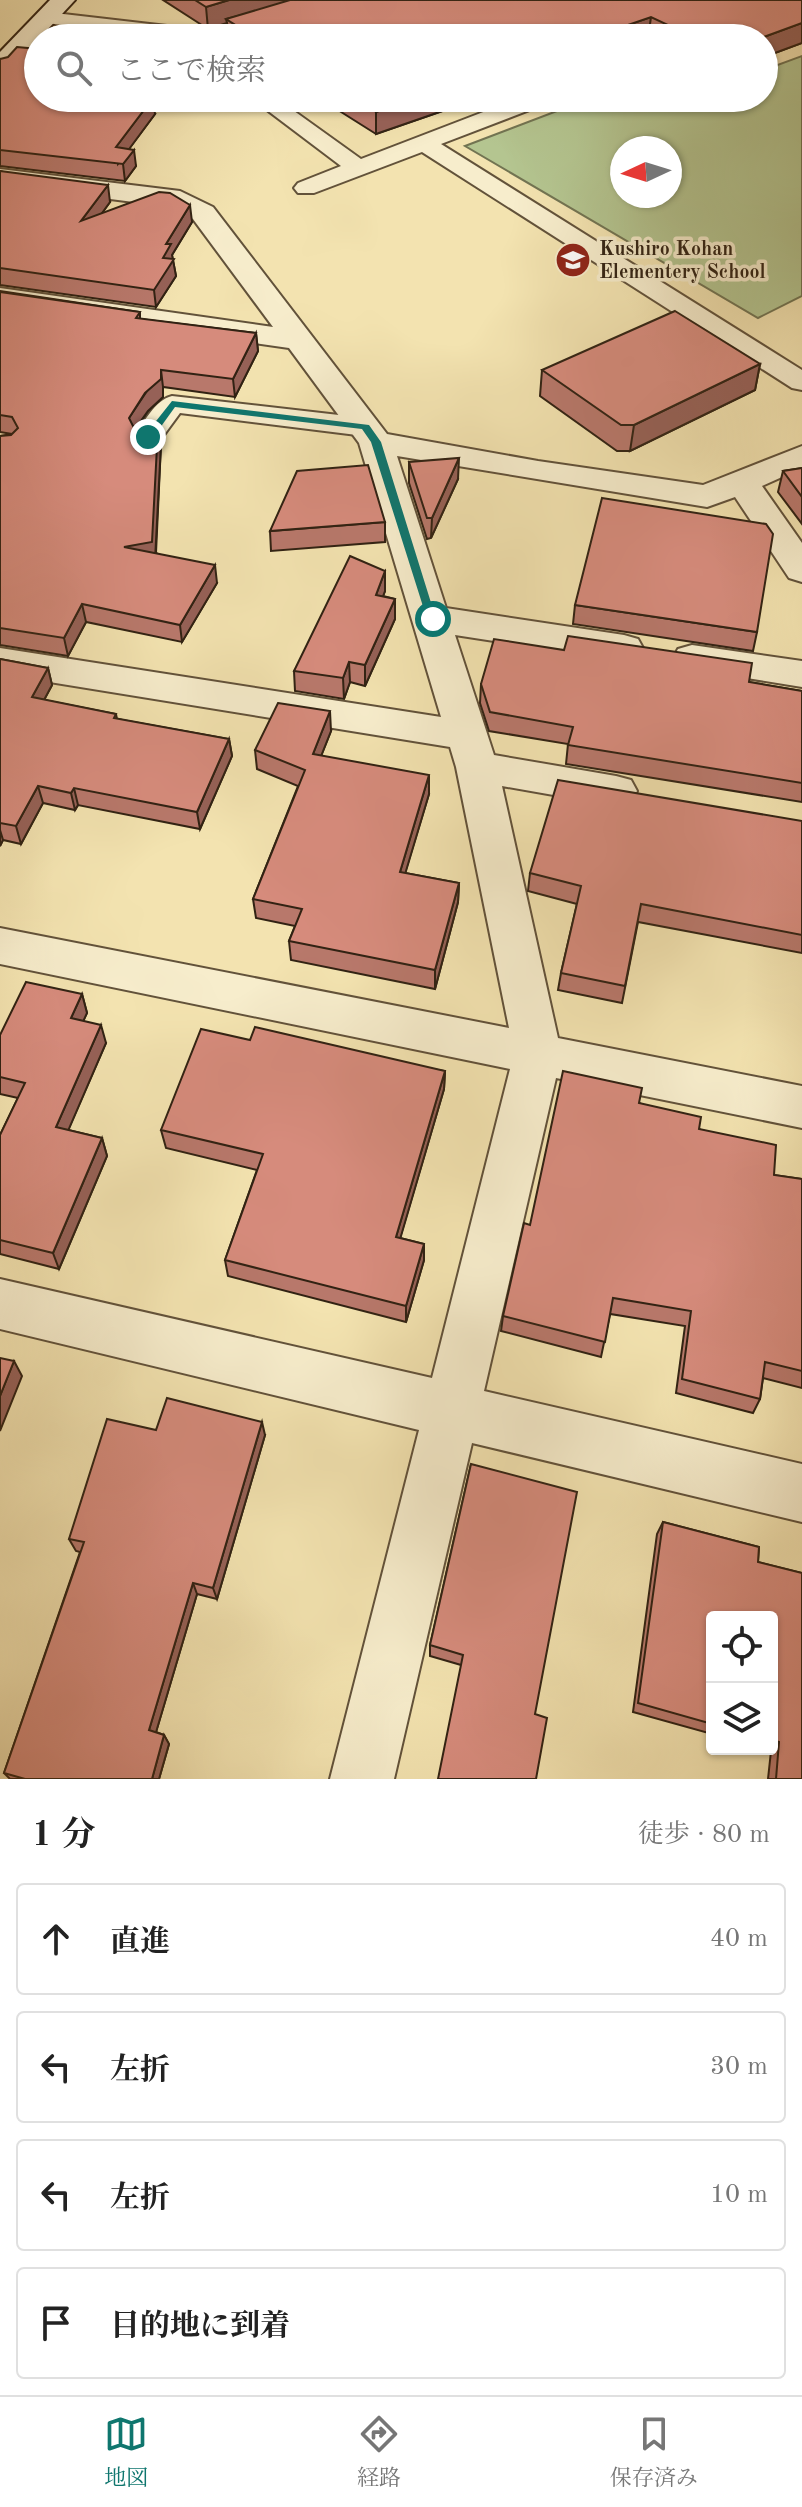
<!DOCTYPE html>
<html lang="ja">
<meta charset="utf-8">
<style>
body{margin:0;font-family:"Old Standard TT","Noto Serif JP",serif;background:#f6f6f6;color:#222}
.controls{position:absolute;right:24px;bottom:24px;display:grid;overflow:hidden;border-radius:8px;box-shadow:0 2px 6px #0004}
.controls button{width:72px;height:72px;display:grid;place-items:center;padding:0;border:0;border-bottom:2px solid #e0e0e0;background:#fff;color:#222;font:40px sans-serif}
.compass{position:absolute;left:610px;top:136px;width:72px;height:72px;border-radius:50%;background:#fff;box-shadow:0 2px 6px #0004;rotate:266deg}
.stop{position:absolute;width:24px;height:24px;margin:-18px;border:6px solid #0f766e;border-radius:50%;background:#fff}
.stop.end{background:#0f766e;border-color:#fff;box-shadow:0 2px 8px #0008}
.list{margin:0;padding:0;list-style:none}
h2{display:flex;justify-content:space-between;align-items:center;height:104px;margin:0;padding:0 32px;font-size:34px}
h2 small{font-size:26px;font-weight:400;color:#767676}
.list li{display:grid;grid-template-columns:52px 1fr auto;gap:24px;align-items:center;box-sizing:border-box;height:112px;margin:0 16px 16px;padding:0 16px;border:2px solid #e0e0e0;border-radius:8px}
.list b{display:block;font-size:30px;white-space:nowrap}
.list em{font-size:26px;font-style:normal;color:#767676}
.icon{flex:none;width:44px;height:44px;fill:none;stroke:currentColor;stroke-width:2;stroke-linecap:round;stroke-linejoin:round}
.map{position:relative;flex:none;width:802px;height:1779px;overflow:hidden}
.search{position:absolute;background:#fff;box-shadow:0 2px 6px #0004;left:24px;right:24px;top:24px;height:88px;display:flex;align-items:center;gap:20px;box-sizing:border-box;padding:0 28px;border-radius:44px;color:#767676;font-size:30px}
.sheet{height:616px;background:#fff}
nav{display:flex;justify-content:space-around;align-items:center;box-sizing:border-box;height:112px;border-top:2px solid #e0e0e0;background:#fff;font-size:22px;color:#767676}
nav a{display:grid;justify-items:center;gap:4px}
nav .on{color:#0f766e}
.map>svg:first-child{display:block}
.green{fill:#b4c590;stroke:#727452;stroke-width:2;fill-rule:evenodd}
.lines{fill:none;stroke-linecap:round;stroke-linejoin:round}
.lane-casing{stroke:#62523a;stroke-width:4}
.street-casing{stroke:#62523a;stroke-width:4}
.secondary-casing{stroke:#312213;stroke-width:4}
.lane{fill:#f7edcc;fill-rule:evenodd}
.street{fill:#f7edcc;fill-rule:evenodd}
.secondary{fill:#f7edcc;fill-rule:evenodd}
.wall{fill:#b8786b;stroke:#312213;stroke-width:2}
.shaded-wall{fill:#966157;stroke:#312213;stroke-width:2}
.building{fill:#d68b7c;stroke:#312213;stroke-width:2}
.route{fill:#0f766e}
.labels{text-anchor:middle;stroke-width:7;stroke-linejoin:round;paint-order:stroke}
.far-poi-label{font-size:20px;font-weight:bold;fill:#312213;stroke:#f7edcc;text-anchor:start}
</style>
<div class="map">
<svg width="802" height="1779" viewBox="0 0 802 1779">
<rect width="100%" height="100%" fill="#f3e3b0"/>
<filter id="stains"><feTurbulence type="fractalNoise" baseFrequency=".0025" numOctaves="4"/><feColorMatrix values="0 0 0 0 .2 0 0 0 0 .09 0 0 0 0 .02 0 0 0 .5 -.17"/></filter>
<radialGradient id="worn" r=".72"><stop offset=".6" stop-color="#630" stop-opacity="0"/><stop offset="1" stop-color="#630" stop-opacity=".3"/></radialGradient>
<path class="green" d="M802,56V296L758,318L465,146L591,98H764V70ZM622,148H670V196H622Z"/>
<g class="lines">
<defs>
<g id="lane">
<polygon points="309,0 340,0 337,4 230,38 197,38 201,34"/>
<polygon points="46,12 167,26 188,38 162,38 39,22 36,18"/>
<polygon points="251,98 276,98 361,159 520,98 541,98 543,101 540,106 441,144 802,370 802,390 792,388 422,152 314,193 298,193 294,188 298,183 341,166"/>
<path d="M172,396L365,418L375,421L379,427L375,433L365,436L180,413L158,443L148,446L138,443L134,437C144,422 155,400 172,396Z"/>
</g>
<g id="street">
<polygon points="0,169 180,191 213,207 387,434 538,461 703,485 802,446 802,468 762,486 802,543 802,582 789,578 735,497 707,507 397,456 446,608 624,635 638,639 643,648 638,657 624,661 455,635 494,755 616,776 631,780 637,791 631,802 616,806 502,786 558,1038 802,1086 802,1128 556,1078 484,1391 802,1464 802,1522 472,1443 394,1779 330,1779 419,1430 0,1329 0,1279 432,1378 510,1069 0,964 0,928 509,1028 456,767 450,747 0,674 0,648 441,717 359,443 289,348 0,306 0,288 273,327 193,219 173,207 0,185"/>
<polygon points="692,645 802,661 802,687 678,667 673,658 678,649"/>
</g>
<polygon id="secondary" points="50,0 75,0 9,71 0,73 0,52"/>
</defs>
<use href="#lane" class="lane-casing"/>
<use href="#street" class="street-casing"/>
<use href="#secondary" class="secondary-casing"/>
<use href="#lane" class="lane"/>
<use href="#street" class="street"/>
<use href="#secondary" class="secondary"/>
</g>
<g class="wall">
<polygon points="163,0 802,0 802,43 764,57 764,38 228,38 227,23 208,29"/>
<polygon points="0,59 38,98 155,114 129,149 136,166 125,181 0,166"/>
<polygon points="319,98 480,98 376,134"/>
<polygon points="0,171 110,202 102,213 192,222 172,255 176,276 156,307 0,285"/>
<polygon points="0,291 140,312 140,319 256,333 258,351 235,397 163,387 163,397 148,411 136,429 146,431 158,427 161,444 156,553 217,583 182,642 86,622 68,656 0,645 0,436 12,434 0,432"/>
<polygon points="760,364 755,390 630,451 617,451 540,396 542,370"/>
<polygon points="409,462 458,479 431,538 427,539 409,483"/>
<polygon points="802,468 802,524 778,492 783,471"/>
<polygon points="385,522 385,542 271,551 270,531"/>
<polygon points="385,571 385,591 383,596 395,599 395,619 365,686 350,682 344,699 295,691 294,671"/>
<polygon points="575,605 757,632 753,651 573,624"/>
<polygon points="0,659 48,668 52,685 44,700 116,714 117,719 229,739 232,756 200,829 78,805 75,810 43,803 21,844 3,840 0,846"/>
<polygon points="749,682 802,691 802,802 566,764 568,744 489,731 480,703 481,684"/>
<polygon points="331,731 321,756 429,794 405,873 459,883 458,902 435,989 291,960 289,941 295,926 256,918 253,899 298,786 257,769 255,750"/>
<polygon points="802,821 802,953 638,922 622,1003 558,990 561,973 577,904 528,891 530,873"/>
<polygon points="82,994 87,1013 83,1021 106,1043 68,1130 102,1138 107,1156 59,1269 0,1254 0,1135 18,1098 0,1094 0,1035"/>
<polygon points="250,1040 445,1071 444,1089 400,1238 424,1244 424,1260 406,1322 228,1276 225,1260 257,1170 166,1148 161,1130"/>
<polygon points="639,1103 699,1129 774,1175 802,1179 802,1388 763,1378 760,1399 753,1413 676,1393 685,1326 610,1314 601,1357 501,1331 503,1316 530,1225"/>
<polygon points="156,1430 265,1435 217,1599 197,1594 156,1732 164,1735 169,1744 159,1779 10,1779 4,1773 80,1552 76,1551 69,1539"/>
<polygon points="471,1464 535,1714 461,1665 430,1656 430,1645"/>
<polygon points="663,1522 759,1547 758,1562 802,1573 802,1779 768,1779 771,1751 765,1749 772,1749 772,1617 712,1617 712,1734 633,1712 657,1534"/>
</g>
<g class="shaded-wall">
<polygon points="229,0 299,0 226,19 227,23 208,29 206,7"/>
<polygon points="651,17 648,38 590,38"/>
<polygon points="802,23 802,43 764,57 764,38 761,38"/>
<polygon points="678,25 676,38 670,38 672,27"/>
<polygon points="153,98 155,114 118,164 116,147"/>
<polygon points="416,98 480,98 376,134 376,112"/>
<polygon points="134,150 136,166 125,181 123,164"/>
<polygon points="108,185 110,202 84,238 81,221"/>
<polygon points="190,205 192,222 172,255 176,276 156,307 154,290 166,244"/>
<polygon points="256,333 258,351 235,397 233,379"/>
<polygon points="760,364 755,390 630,451 634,425"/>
<polygon points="161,370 163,387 163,397 148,411 131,435 129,418"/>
<polygon points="158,427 161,444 155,560 124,547"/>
<polygon points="459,458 458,479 431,538 432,518"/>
<polygon points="215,565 217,583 182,642 180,625"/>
<polygon points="385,571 385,591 376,615 376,595"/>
<polygon points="395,599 395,619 365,686 365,665"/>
<polygon points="82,604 86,622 68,656 64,638"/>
<polygon points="349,662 350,682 344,699 343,678"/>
<polygon points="48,668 52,685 36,715 32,697"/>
<polygon points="330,711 331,731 314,774 313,754"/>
<polygon points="229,739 232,756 200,829 197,812"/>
<polygon points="429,775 429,794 400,891 400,872"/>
<polygon points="38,786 43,803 21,844 16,826"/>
<polygon points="74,788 78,805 75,810 71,793"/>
<polygon points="0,830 3,840 0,846"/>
<polygon points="459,883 458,902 435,989 435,970"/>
<polygon points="82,994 87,1013 76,1037 71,1018"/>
<polygon points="101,1025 106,1043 62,1145 56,1127"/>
<polygon points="445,1071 444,1089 396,1253 396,1237"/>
<polygon points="102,1138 107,1156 59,1269 53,1253"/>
<polygon points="424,1244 424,1260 406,1322 406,1306"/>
<polygon points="14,1361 22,1376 0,1431 0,1396"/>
<polygon points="262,1422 265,1435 217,1599 213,1588"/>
<polygon points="193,1583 197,1594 154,1739 149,1730"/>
<polygon points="164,1735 169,1744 159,1779 152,1779"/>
</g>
<g class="building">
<polygon points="195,0 229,0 206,7"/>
<polygon points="290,0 802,0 802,23 761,38 704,38 678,25 672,27 651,17 590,38 256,38 226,19"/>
<polygon points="17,47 38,49 38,98 153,98 116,147 134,150 123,164 0,150 0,59 8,57"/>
<polygon points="354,98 416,98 376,112"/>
<polygon points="0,171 108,185 81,221 159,192 170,193 190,205 166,244 171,244 163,258 174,259 154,290 0,268"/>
<polygon points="0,292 140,312 136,318 256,333 233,379 161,370 161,379 145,393 129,418 134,428 146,431 158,427 152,542 124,547 215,565 180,625 82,604 64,638 0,628 0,436 11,435 18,428 12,417 0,415"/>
<polygon points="675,311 760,364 634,425 621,425 542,370"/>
<polygon points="459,458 432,518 427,518 409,462"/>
<polygon points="368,465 385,522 270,531 297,471"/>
<polygon points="802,468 802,497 783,471"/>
<polygon points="602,498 766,524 773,534 757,632 575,605"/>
<polygon points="350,556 385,571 376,595 395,599 365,665 349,662 343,678 294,671"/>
<polygon points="568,636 752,663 749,682 802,691 802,783 568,745 573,727 490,712 481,684 494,639 564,650"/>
<polygon points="0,659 48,668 32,697 116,714 114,718 229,739 197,812 74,788 71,793 38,786 16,826 0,823"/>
<polygon points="278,703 330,711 313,754 429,775 400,872 459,883 435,970 289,941 302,909 253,899 305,770 255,750"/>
<polygon points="558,780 802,821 802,935 641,904 625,986 561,973 581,886 530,873"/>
<polygon points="26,982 82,994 71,1018 101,1025 56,1127 102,1138 53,1253 0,1240 0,1135 25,1083 0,1077 0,1035"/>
<polygon points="255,1027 445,1071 396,1237 424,1244 406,1306 225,1260 263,1154 161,1130 201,1029 250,1040"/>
<polygon points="563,1071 642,1088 639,1103 701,1117 699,1129 776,1145 774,1175 802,1179 802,1371 765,1362 760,1399 682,1379 691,1311 613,1298 605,1342 503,1316 524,1223 530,1225"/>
<polygon points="0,1358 14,1361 0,1396"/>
<polygon points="167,1398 262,1422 213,1588 193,1583 149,1730 164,1735 152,1779 25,1779 4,1773 84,1542 69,1539 107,1419 156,1430"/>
<polygon points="471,1464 577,1492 535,1714 547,1718 536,1779 438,1779 463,1655 430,1645"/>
<polygon points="663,1522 759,1547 758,1562 802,1573 802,1779 776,1779 779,1742 772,1740 772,1617 712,1617 712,1724 638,1703"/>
</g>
<polygon class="route" points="172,401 369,425 381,442 437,622 427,619 371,442 362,429 175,407 152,439 145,439 145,435"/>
<defs>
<symbol id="school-disc" viewBox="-11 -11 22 22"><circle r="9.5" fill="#8f2418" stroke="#f7edcc"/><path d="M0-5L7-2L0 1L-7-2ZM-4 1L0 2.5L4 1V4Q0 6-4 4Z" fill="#fff"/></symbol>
</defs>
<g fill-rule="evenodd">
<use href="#school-disc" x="553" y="240" width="40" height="40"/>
</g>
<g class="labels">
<g class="far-poi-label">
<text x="599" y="255">Kushiro Kohan<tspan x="599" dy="23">Elementery School</tspan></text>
</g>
</g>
<rect width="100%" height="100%" filter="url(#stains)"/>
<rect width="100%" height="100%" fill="url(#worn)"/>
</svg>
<div class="controls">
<button><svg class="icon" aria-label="locate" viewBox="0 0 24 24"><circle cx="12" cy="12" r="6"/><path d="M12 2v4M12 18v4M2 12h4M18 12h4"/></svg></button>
<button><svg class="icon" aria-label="layers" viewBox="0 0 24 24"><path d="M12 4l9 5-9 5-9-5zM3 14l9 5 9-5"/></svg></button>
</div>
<svg class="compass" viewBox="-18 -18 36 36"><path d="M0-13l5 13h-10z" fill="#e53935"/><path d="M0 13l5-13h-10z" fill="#767676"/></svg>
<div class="stop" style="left:433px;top:619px"></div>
<div class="stop end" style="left:148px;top:437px"></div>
<div class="search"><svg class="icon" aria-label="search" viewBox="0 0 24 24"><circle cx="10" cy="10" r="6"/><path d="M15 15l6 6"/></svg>ここで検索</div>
</div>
<section class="sheet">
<h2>1 分<small>徒歩 · 80 m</small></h2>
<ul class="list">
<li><svg class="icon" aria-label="ahead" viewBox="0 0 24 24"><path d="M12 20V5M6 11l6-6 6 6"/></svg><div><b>直進</b></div><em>40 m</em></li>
<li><svg class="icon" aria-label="left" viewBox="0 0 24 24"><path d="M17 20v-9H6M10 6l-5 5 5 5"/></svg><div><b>左折</b></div><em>30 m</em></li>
<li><svg class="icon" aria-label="left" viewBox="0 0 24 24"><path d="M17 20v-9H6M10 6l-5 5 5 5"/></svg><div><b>左折</b></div><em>10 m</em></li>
<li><svg class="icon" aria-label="arrive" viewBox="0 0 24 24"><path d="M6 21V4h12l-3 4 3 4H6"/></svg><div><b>目的地に到着</b></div></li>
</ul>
</section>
<nav>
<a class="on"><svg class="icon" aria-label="map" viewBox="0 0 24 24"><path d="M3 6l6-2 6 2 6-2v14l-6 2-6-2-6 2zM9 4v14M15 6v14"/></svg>地図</a>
<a><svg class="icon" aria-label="directions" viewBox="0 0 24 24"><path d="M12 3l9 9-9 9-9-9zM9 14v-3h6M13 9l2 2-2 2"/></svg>経路</a>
<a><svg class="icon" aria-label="saved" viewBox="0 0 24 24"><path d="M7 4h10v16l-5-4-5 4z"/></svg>保存済み</a>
</nav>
